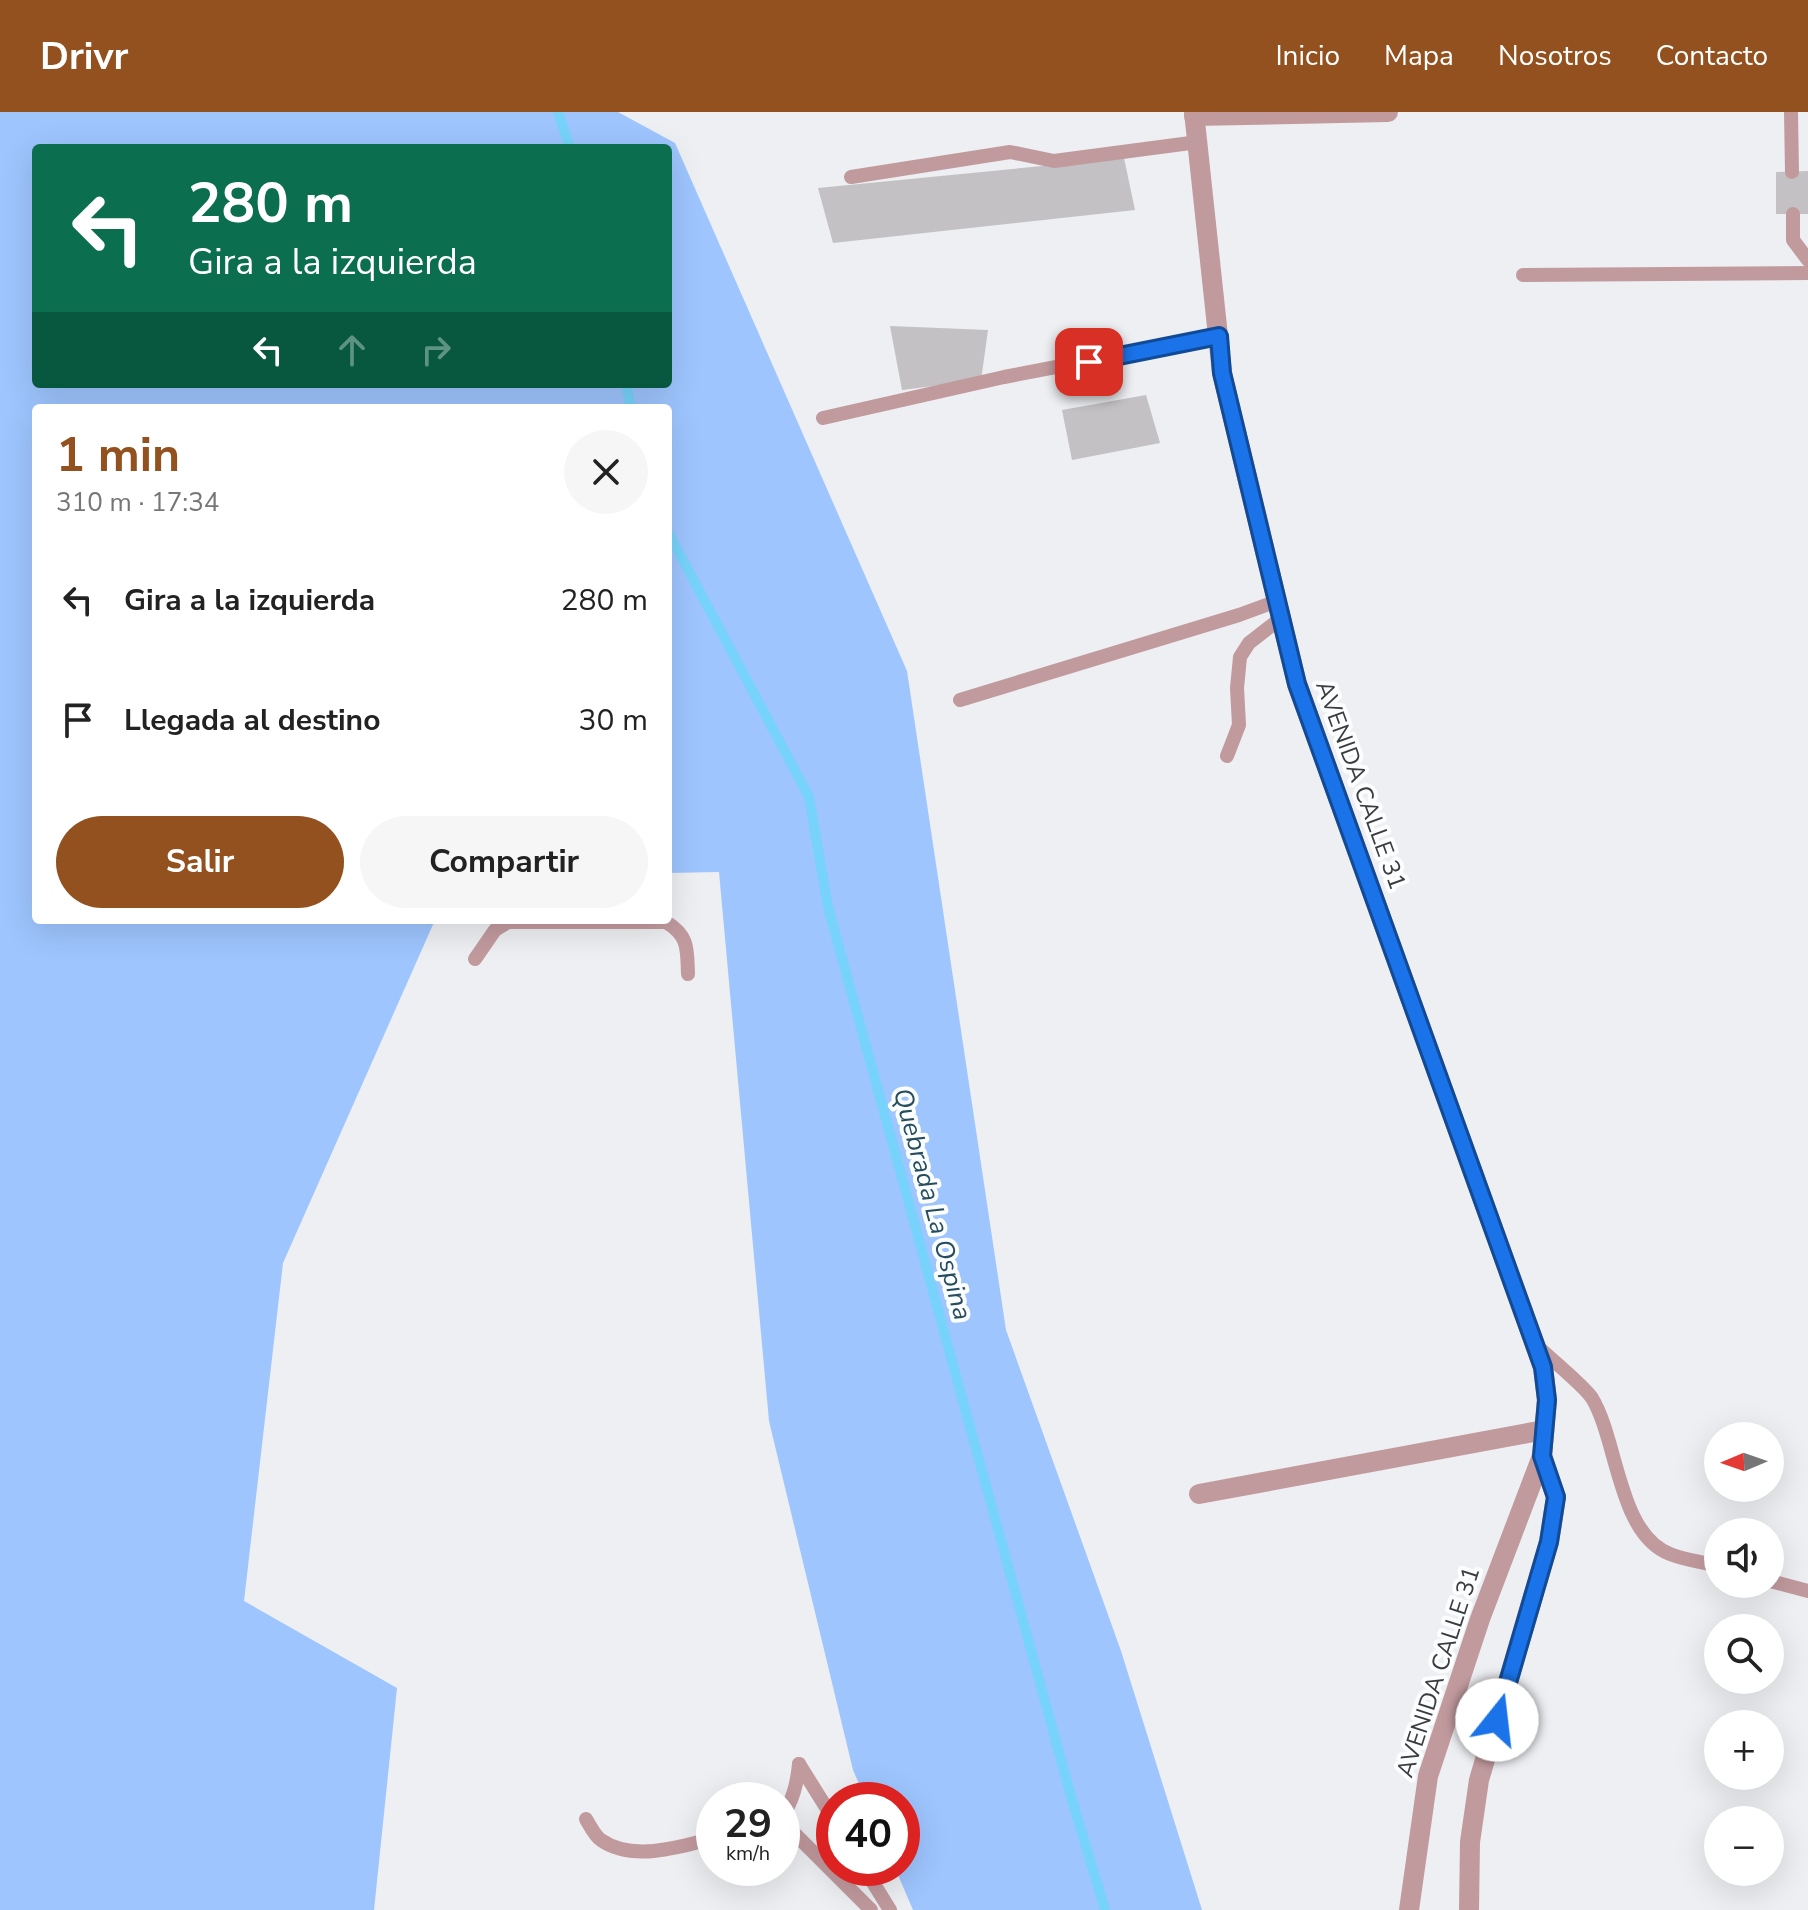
<!DOCTYPE html>
<html lang="es">
<head>
<meta charset="utf-8">
<style>
	:root { --surface:#fff; --page:#f6f6f6; --text:#222; --muted:#767676; --accent:#92511e }
	body { margin:0; font-family:"Nunito Sans",sans-serif; background:var(--page); color:var(--text); height:100vh; display:flex; flex-direction:column; font-size:30px; white-space:nowrap }
	* { box-sizing:border-box; margin:0 }
	p { font-size:26px; color:var(--muted) }
	.icon { flex:none; width:44px; height:44px; fill:none; stroke:currentColor; stroke-width:2; stroke-linecap:round; stroke-linejoin:round }
	.map { position:relative; flex:1; overflow:hidden }
	.sheet { position:absolute; left:32px; top:292px; width:640px; height:520px; display:flex; flex-direction:column; background:var(--surface); border-radius:8px; box-shadow:0 8px 32px #0002 }
	.sheet>* { flex:none }
	.guide { position:absolute; left:32px; top:32px; width:640px; height:244px; border-radius:8px; box-shadow:0 8px 32px #0002; background:#0b6e4f; color:#fff; overflow:hidden }
	.needle { width:52px; rotate:268deg }
	.tools { position:absolute; left:1704px; top:1310px; display:grid; gap:16px }
	.tools a { display:grid; place-items:center; width:80px; height:80px; border-radius:50%; background:var(--surface); box-shadow:0 8px 32px #0002; font-size:40px }
	.speed { position:absolute; left:696px; top:1670px; display:flex; gap:16px; font-size:40px; font-weight:700; text-align:center }
	.speed>* { display:grid; place-content:center; width:104px; height:104px; border-radius:50%; background:var(--surface); box-shadow:0 8px 32px #0002; line-height:1 }
	.speed small { font-size:20px; font-weight:400 }
	.speed .limit { border:12px solid #d22; background:#fff; color:#111 }
	.pin { position:absolute; display:grid; place-items:center; width:68px; height:68px; color:#fff; margin:-34px; border-radius:16px; box-shadow:0 4px 12px #0006 }
	.me { position:absolute; width:88px; margin:-44px; rotate:16deg; stroke-linejoin:round; filter:drop-shadow(0 0 6px #0008) }
	.turn { display:flex; align-items:center; gap:28px; height:168px; padding:0 24px; font-size:36px }
	.turn .icon { width:104px; height:104px; stroke-width:2.5 }
	.turn b { display:block; font-size:56px; line-height:68px }
	.lanes { display:flex; align-items:center; height:76px; padding:0 24px; background:#0003; justify-content:center; gap:40px; direction:ltr }
	.lanes .off { opacity:.35 }
	.round { display:grid; place-items:center; flex:none; width:84px; height:84px; border-radius:42px; background:var(--page) }
	.overview { display:flex; align-items:center; justify-content:space-between; height:136px; padding:0 24px }
	h1 { font-size:48px; font-weight:700; line-height:60px; color:var(--accent) }
	.cta { display:flex; gap:16px; margin-top:auto; padding:16px 24px }
	.cta a { flex:1; height:92px; border-radius:48px; background:var(--accent); color:#fff; font-size:32px; font-weight:700; line-height:92px; text-align:center }
	.cta a+a { background:var(--page); color:var(--text) }
	ul { padding:0; list-style:none }
	li { display:flex; align-items:center; gap:24px; height:120px; padding:0 24px }
	li div { flex:1 }
	li b { display:block; font-size:30px }
	li em { font-style:normal }
	header { display:flex; align-items:center; gap:48px; box-sizing:border-box; height:112px; padding:0 40px; background:var(--accent); color:#fff }
	header strong { font-size:38px }
	nav { display:flex; gap:44px; margin-inline-start:auto; font-size:28px }
	.map>svg:first-child { display:block }
	.green { fill:#9ec5fe; fill-rule:evenodd }
	.lines { fill:none; stroke-linecap:round; stroke-linejoin:round }
	.stream { stroke:#77d3fb; stroke-width:10 }
	.building { fill:#c3c1c3 }
	.service { stroke:#c19a9e; stroke-width:14 }
	.minor { stroke:#c19a9e; stroke-width:20 }
	.tertiary { stroke:#c19a9e; stroke-width:20 }
	.route-casing { stroke:#114b97; stroke-width:20 }
	.route { stroke:#1a73e8; stroke-width:14 }
	.labels { text-anchor:middle; stroke-width:8; stroke-linejoin:round; paint-order:stroke }
	.street-label { font-size:24px; fill:#3b3c3d; stroke:#fbfdfe }
	.water-label { font-size:26px; font-style:italic; fill:#254d5e; stroke:#fbfdfe }
</style>
</head>
<body>
<header>
<strong>Drivr</strong>
<nav><a>Inicio</a><a>Mapa</a><a>Nosotros</a><a>Contacto</a></nav>
</header>
<div class="map">
<svg width="1808" height="1798" viewBox="0 0 1808 1798">
	<rect width="100%" height="100%" fill="#edeff2"/>
	<!-- green -->
	<path class="green" d="M0 0H618L675 31 907 559 1006 1218 1121 1539 1202 1798H913L895 1756H902V1688H866L853 1658 769 1309 719 760 668 761V296H36V808H435L283 1151 244 1489 397 1576 374 1798H0ZM36 36H668V272H36Z"/>
	<g class="lines">
		<!-- stream -->
		<g class="stream">
			<polyline points="558,0 570,36"/>
			<polyline points="626,272 631,296"/>
			<polyline points="668,420 809,685 828,795 1070,1681 1105,1798"/>
		</g>
	</g>
	<!-- building -->
	<g class="building">
		<polygon points="1124,46 1135,98 833,131 818,76"/>
		<polygon points="1808,59 1808,102 1776,102 1776,60"/>
		<polygon points="890,214 988,218 981,268 902,278"/>
		<polygon points="1146,283 1160,331 1072,348 1062,298"/>
	</g>
	<g class="lines">
		<!-- service -->
		<g class="service">
			<polyline points="1791,0 1792,60"/>
			<polyline points="851,65 1010,40 1054,49 1198,30"/>
			<polyline points="1793,102 1793,128 1808,148"/>
			<polyline points="1523,163 1808,161"/>
			<polyline points="823,306 1004,265 1219,224"/>
			<polyline points="960,588 1239,503 1277,489"/>
			<polyline points="1227,644 1239,613 1237,576 1240,545 1249,531 1281,506"/>
			<path d="M475 847 495 818 508 810H666C689 824 687 837 688 862"/>
			<path d="M1538 1235C1550 1246 1584 1274 1592 1286 1618 1329 1618 1422 1670 1442 1685 1448 1702 1450 1718 1454"/>
			<polyline points="1770,1469 1808,1479"/>
			<polyline points="799,1652 834,1708"/>
			<path d="M782 1705C793 1688 797 1672 799 1652"/>
			<path d="M586 1707C590 1714 595 1724 601 1728 632 1750 681 1735 714 1726"/>
			<polyline points="782,1709 871,1798"/>
			<polyline points="864,1756 890,1798"/>
		</g>
		<!-- minor -->
		<polyline class="minor" points="1199,1382 1544,1318"/>
		<!-- tertiary -->
		<g class="tertiary">
			<polyline points="1194,0 1222,261 1297,572 1543,1255 1547,1288 1542,1344 1480,1507 1428,1664 1409,1798"/>
			<polyline points="1194,4 1388,0"/>
			<polyline points="1469,1798 1470,1730 1479,1668 1549,1430 1556,1385 1542,1344"/>
		</g>
	</g>
	<g class="lines">
		<defs>
			<polyline id="route" points="1089,250 1219,224 1222,261 1297,572 1543,1255 1547,1288 1542,1344 1556,1385 1549,1430 1497,1608"/>
		</defs>
		<!-- route casing -->
		<use href="#route" class="route-casing"/>
		<!-- route -->
		<use href="#route" class="route"/>
	</g>
	<g class="labels">
		<!-- street labels -->
		<g class="street-label">
			<text transform="translate(1361 673) rotate(70)" y="8">AVENIDA CALLE 31</text>
			<text transform="translate(1438 1560) rotate(-72)" y="8">AVENIDA CALLE 31</text>
		</g>
		<!-- water labels -->
		<g class="water-label">
			<text transform="translate(933 1092) rotate(75)" y="9">Quebrada La Ospina</text>
		</g>
	</g>
</svg>
<div class="tools">
<a><svg class="needle" viewBox="-14 -14 28 28"><path d="M0-13l5 13h-10z" fill="#e53935"/><path d="M0 13l5-13h-10z" fill="#767676"/></svg></a>
<a><svg class="icon" aria-label="sound" viewBox="0 0 24 24"><path d="M4 9h4l5-4v14l-5-4H4zM17 9q2 3 0 6"/></svg></a>
<a><svg class="icon" aria-label="search" viewBox="0 0 24 24"><circle cx="10" cy="10" r="6"/><path d="M15 15l6 6"/></svg></a>
<a>+</a>
<a>−</a>
</div>
<div class="speed"><div>29<small>km/h</small></div><div class="limit">40</div></div>
<div class="pin" style="left:1089px;top:250px;background:#d93025"><svg class="icon" aria-label="arrive" viewBox="0 0 24 24"><path d="M6 21V4h12l-3 4 3 4H6"/></svg></div>
<svg class="me" style="left:1497px;top:1608px" viewBox="-20 -20 40 40"><circle r="19" fill="#fff"/><path d="M0-13L10 11 0 6-10 11z" fill="#1a73e8"/></svg>
<div class="guide">
<div class="turn"><svg class="icon" aria-label="left" viewBox="0 0 24 24"><path d="M17 20v-9H6M10 6l-5 5 5 5"/></svg><div><b>280 m</b>Gira a la izquierda</div></div>
<div class="lanes"><svg class="icon" aria-label="left" viewBox="0 0 24 24"><path d="M17 20v-9H6M10 6l-5 5 5 5"/></svg><svg class="icon off" aria-label="ahead" viewBox="0 0 24 24"><path d="M12 20V5M6 11l6-6 6 6"/></svg><svg class="icon off" aria-label="right" viewBox="0 0 24 24"><path d="M7 20v-9h11M14 6l5 5-5 5"/></svg></div>
</div>
<section class="sheet">
<div class="overview"><div><h1>1 min</h1><p>310 m · 17:34</p></div><a class="round"><svg class="icon" aria-label="close" viewBox="0 0 24 24"><path d="M6 6l12 12M18 6L6 18"/></svg></a></div>
<ul>
<li><svg class="icon" aria-label="left" viewBox="0 0 24 24"><path d="M17 20v-9H6M10 6l-5 5 5 5"/></svg><div><b>Gira a la izquierda</b></div><em>280 m</em></li>
<li><svg class="icon" aria-label="arrive" viewBox="0 0 24 24"><path d="M6 21V4h12l-3 4 3 4H6"/></svg><div><b>Llegada al destino</b></div><em>30 m</em></li>
</ul>
<div class="cta"><a>Salir</a><a>Compartir</a></div>
</section>
</div>
</body>
</html>
